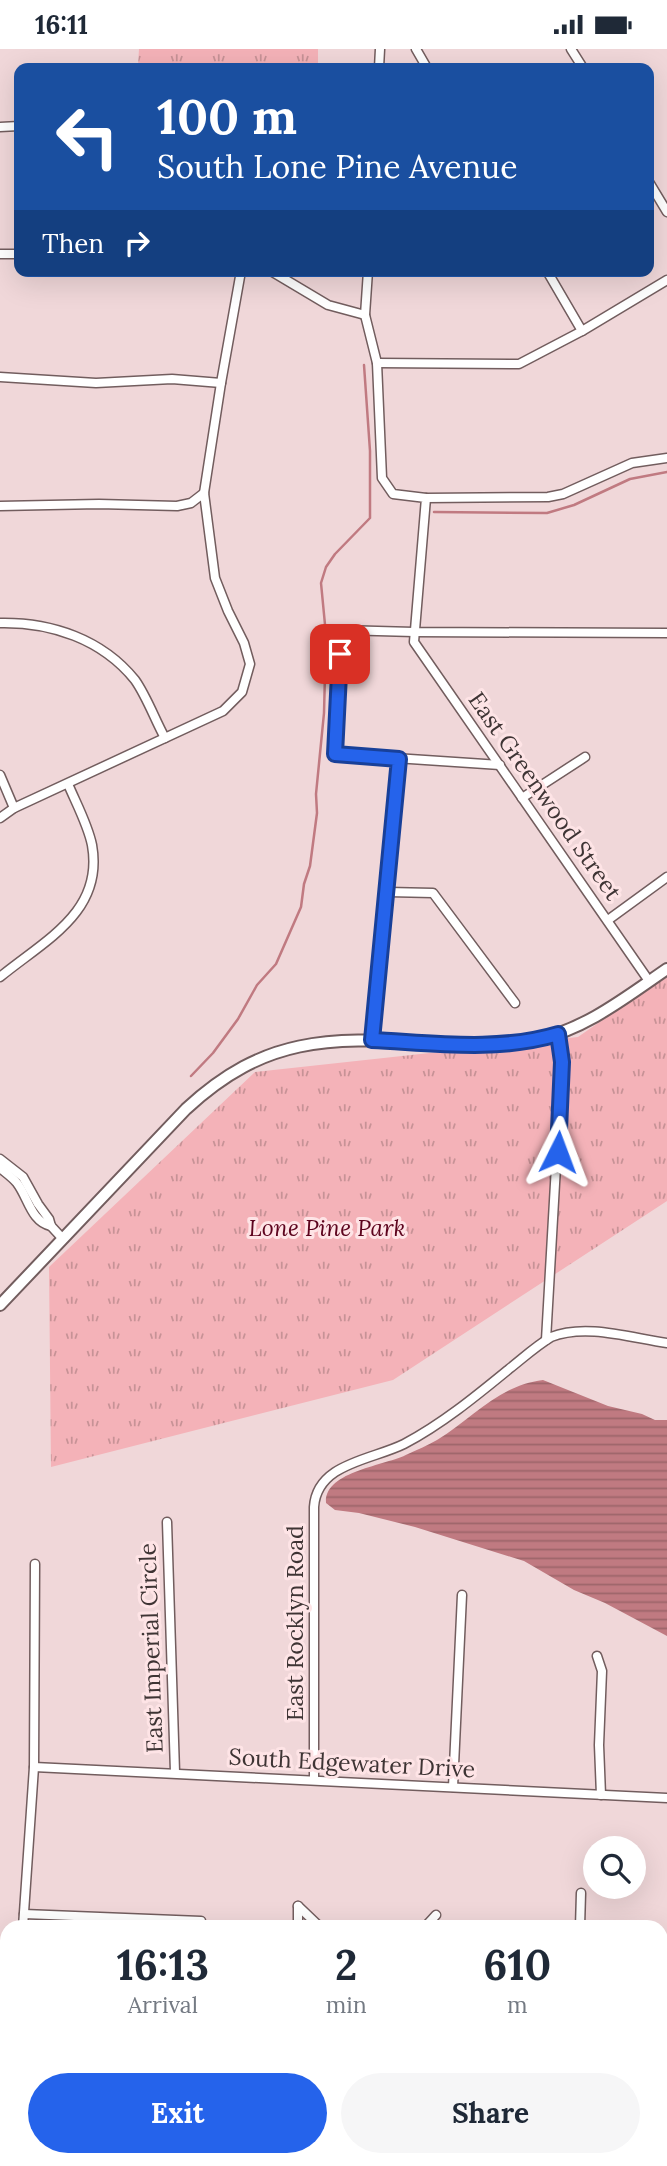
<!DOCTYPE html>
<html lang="en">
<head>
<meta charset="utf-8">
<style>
	:root { --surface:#fff; --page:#f6f6f7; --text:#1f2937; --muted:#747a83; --accent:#2563eb }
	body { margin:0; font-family:Lora,serif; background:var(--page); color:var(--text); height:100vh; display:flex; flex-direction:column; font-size:26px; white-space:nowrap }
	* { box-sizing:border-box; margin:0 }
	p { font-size:23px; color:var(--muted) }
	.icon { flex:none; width:38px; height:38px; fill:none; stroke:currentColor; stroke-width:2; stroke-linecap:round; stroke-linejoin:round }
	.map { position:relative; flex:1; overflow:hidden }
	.panel { position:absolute; left:0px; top:1871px; width:668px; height:247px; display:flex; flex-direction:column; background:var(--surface); border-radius:21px 21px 0 0; box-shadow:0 7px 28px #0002 }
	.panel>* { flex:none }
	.hud { position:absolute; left:14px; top:14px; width:640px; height:214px; border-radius:14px; box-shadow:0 7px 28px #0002; background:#1a4fa0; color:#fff; overflow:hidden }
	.buttons { position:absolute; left:583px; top:1787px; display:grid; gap:14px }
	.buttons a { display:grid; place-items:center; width:63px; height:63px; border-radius:50%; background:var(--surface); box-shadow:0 7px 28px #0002; font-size:35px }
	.pin { position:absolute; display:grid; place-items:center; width:60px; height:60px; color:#fff; margin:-30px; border-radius:14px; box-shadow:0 4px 10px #0006 }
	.me { position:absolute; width:77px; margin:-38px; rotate:3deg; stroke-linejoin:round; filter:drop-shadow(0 0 5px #0008) }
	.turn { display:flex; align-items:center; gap:24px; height:147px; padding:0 28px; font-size:32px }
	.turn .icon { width:91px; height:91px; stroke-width:2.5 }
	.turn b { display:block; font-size:49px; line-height:60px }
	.then { display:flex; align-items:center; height:66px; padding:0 28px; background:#0003; gap:14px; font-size:26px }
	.eta { display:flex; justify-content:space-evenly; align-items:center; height:119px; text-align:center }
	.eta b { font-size:42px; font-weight:800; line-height:49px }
	.button { display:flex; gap:14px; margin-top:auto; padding:14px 28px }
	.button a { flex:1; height:80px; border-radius:42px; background:var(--accent); color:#fff; font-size:28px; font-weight:800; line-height:80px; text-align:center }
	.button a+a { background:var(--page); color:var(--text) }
	.status { display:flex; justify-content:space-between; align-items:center; height:49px; padding:0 35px; background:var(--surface); direction:ltr }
	.status svg { height:19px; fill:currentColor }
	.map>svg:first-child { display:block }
	.park { fill:url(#park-tufts) }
	.water { fill:url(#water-rules) }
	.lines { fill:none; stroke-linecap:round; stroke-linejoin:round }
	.stream { stroke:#c07a81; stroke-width:2.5 }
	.street-casing { stroke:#725d5e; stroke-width:11 }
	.secondary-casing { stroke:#725d5e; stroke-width:14 }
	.street { stroke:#fff; stroke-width:8 }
	.secondary { stroke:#fff; stroke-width:10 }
	.route-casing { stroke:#184099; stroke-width:18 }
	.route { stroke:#2563eb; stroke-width:12 }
	.labels { text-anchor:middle; stroke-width:6; stroke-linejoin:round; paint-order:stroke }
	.street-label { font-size:23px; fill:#3e3434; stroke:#fee4e6 }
	.park-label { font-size:23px; font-style:italic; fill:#5d041e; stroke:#fee4e6 }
</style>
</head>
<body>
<div class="status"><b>16:11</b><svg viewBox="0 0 49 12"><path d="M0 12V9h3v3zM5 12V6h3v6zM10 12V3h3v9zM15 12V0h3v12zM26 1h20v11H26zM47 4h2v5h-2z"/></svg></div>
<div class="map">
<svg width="667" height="2117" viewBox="0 0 667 2117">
	<defs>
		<pattern id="park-tufts" width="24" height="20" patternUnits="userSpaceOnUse" patternTransform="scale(1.75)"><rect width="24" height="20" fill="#f4b2b8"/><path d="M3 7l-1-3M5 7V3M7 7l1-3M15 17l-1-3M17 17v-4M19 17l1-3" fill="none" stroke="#c79296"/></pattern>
		<pattern id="water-rules" width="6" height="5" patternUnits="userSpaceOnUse" patternTransform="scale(1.75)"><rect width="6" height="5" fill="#c07a81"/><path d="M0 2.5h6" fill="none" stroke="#9d656a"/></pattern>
	</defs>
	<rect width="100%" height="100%" fill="#f0d7d9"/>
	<!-- park -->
	<g class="park">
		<polygon points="139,0 318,0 318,14 138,17"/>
		<polygon points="667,926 667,1152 393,1331 51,1418 49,1218 255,1023 578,988"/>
	</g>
	<!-- water -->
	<path class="water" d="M543 1331 608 1357 642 1365 655 1371H667V1587L605 1554 574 1541 524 1512 415 1478 359 1464 335 1461 326 1454C324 1422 385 1417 408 1405 417 1401 428 1396 437 1391 474 1369 497 1337 543 1331Z"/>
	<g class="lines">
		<!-- stream -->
		<g class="stream">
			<polyline points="434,463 547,464 574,456 630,430 667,423"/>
			<polyline points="191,1027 213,1004 238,970 257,936 276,915 301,858 304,835 310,817 317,764 316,745 324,664 326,586 321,534 326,518 335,505 370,469 370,402 364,316"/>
		</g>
		<defs>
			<g id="street">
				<polyline points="416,0 427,19"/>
				<polyline points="571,0 583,19"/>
				<polyline points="379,19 380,0"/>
				<polyline points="0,78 19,77"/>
				<polyline points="649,133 667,163"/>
				<polyline points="0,205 19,205"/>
				<polyline points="271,222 328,256 365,266"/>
				<polyline points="368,222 365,266 377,314 382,429 393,445 426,449 414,593 649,932"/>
				<polyline points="547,222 582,282"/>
				<polyline points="377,314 519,315 582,282 667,231"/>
				<polyline points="0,328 96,334 172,330 221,334"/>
				<polyline points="426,449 548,448 563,445 632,414 667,409"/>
				<polyline points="0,457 99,455 177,457 191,454 204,444"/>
				<path d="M0 574C51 573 102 590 135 631 147 648 155 671 165 689"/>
				<polyline points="500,716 335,705 341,581 414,583 667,584"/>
				<polyline points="0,726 14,759"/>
				<polyline points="522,749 585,708"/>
				<polyline points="0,769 14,759 223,662 242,643 250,615 244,594 228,562 215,529 204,444 221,334 241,222"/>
				<polyline points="388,843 433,844 515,954"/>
				<polyline points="608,871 667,828"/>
				<path d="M0 928C45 891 104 863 92 796 88 776 76 754 68 735"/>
				<polyline points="372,991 399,710"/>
				<polyline points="0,1110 23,1128 38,1155 49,1170 51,1177 63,1190"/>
				<path d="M0 1119C6 1124 12 1128 17 1134 28 1148 31 1173 51 1177"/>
				<polyline points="546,1291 562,1013 558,985"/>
				<polyline points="167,1473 175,1723"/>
				<polyline points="597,1607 602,1622 599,1696 601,1746"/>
				<polyline points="34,1718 667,1749"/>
				<path d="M314 1731V1458C317 1414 372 1411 404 1395 442 1375 476 1347 509 1320 523 1309 536 1297 551 1288 586 1274 631 1289 667 1294"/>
				<polyline points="453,1738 462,1546"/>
				<polyline points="298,1857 320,1878"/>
				<polyline points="24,1865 201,1872"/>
				<polyline points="23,1878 34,1718 35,1515"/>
				<polyline points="298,1878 298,1857"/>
				<polyline points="425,1878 436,1866"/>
				<polyline points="580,1878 581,1844"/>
				<polyline points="662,1951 667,1952"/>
				<polyline points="0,2016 7,2016"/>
				<polyline points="22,2110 23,2117"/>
				<polyline points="378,2110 385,2117"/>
				<polyline points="640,2110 645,2117"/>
				<polyline points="290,2117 290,2110"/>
			</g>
			<path id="secondary" d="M0 1256 186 1060C271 981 339 990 446 994 476 995 506 998 536 991 586 980 626 948 667 920"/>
		</defs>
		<!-- street casing -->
		<use href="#street" class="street-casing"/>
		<!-- secondary casing -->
		<use href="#secondary" class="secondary-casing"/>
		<!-- street -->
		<use href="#street" class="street"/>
		<!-- secondary -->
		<use href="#secondary" class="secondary"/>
	</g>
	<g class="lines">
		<defs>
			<path id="route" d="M340 605 335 705 399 710 372 991C434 994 498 1003 558 985L562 1013 558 1103"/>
		</defs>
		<!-- route casing -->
		<use href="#route" class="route-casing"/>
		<!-- route -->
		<use href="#route" class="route"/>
	</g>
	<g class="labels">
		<!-- street labels -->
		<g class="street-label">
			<text transform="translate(545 747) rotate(55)" y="8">East Greenwood Street</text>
			<text transform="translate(295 1574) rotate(-90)" y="8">East Rocklyn Road</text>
			<text transform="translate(151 1599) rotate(-92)" y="8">East Imperial Circle</text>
			<text transform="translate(352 1714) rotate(3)" y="8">South Edgewater Drive</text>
		</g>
		<!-- park labels -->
		<g class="park-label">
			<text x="327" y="1187">Lone Pine Park</text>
		</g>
	</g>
</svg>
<div class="buttons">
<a><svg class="icon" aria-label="search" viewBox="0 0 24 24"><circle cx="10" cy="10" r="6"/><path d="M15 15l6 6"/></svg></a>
</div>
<div class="pin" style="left:340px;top:605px;background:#d93025"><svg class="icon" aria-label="arrive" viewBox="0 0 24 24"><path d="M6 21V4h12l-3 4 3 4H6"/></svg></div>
<svg class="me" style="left:558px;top:1103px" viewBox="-20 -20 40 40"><path d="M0-17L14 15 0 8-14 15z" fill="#2563eb" stroke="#fff" stroke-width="4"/></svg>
<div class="hud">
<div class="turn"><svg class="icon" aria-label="left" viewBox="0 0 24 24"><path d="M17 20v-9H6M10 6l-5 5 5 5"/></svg><div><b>100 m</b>South Lone Pine Avenue</div></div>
<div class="then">Then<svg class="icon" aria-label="right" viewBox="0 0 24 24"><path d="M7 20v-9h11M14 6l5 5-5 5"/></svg></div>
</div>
<section class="panel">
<div class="eta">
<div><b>16:13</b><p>Arrival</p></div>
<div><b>2</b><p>min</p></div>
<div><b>610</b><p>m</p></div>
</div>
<div class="button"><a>Exit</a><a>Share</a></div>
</section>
</div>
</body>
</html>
